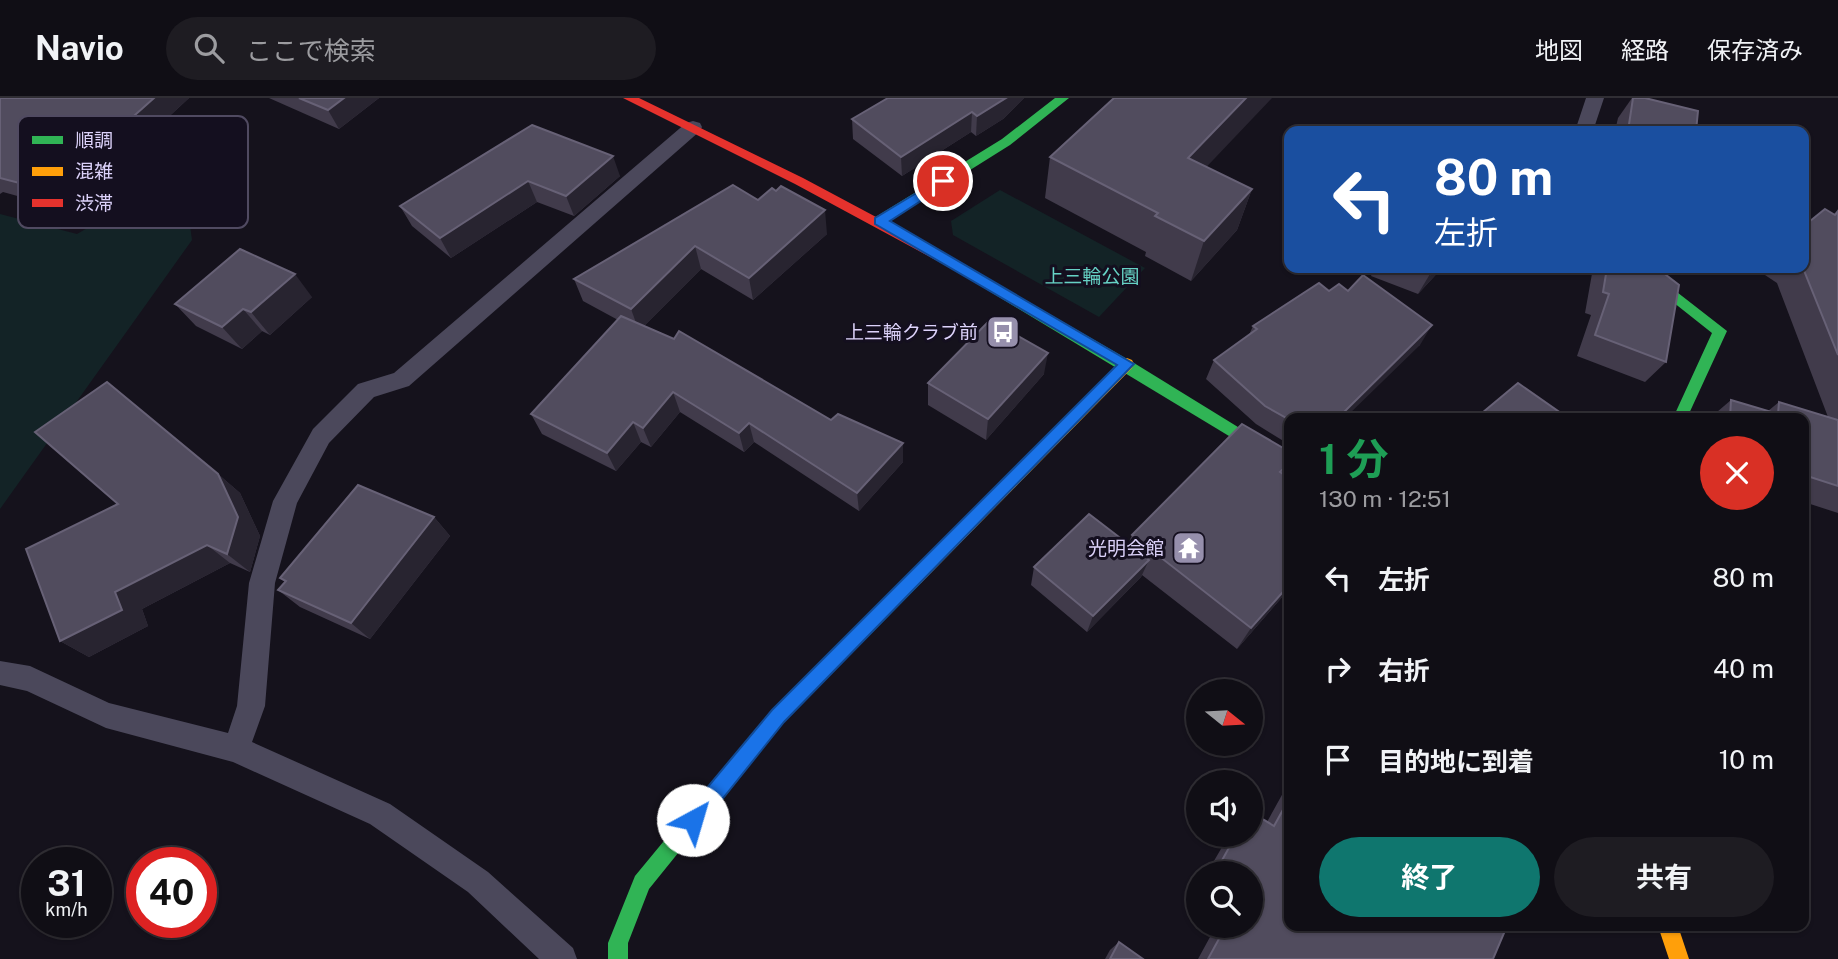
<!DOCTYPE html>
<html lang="ja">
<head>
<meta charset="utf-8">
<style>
	:root { --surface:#100e15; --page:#1e1c22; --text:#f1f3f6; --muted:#9c9ca0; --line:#302e34; --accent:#0f766e }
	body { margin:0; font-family:"Public Sans","Noto Sans JP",sans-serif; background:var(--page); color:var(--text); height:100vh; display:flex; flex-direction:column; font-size:26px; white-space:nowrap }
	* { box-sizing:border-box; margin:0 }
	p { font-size:23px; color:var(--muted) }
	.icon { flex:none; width:38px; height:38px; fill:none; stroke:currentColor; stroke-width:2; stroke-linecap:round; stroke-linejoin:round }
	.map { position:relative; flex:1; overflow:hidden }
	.drawer { position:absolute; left:1284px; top:315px; width:525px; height:518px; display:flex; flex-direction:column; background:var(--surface); border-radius:14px; box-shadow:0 2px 5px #0004,0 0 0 2px var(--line) }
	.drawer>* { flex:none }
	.banner { position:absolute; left:1284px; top:28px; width:525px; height:147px; border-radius:14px; box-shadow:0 2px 5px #0004,0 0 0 2px var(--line); background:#1a4fa0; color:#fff; overflow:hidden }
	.needle { width:46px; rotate:108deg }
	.buttons { position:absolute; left:1186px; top:581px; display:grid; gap:14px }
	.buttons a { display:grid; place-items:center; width:77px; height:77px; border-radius:50%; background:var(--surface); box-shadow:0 2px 5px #0004,0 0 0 2px var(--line); font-size:35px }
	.speed { position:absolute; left:21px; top:749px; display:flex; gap:14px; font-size:35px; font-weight:700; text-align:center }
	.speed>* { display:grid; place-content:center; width:91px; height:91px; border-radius:50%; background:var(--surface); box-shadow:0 2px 5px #0004,0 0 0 2px var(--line); line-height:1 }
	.speed small { font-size:18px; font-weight:400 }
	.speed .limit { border:10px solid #d22; background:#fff; color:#111 }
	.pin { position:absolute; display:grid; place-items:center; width:60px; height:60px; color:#fff; margin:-30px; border:4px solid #fff; border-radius:50%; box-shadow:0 2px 7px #0007 }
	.me { position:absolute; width:77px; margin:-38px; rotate:39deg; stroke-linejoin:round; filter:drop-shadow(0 0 5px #0008) }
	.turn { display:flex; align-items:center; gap:24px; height:147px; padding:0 35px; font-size:32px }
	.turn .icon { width:91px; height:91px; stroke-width:2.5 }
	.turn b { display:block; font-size:49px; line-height:60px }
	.round { display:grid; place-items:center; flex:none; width:74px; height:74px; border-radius:37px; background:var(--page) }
	.head { display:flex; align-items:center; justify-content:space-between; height:119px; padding:0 35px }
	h1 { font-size:42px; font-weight:700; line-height:52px; color:#1e9e55 }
	.action { display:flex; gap:14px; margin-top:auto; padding:14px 35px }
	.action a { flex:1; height:80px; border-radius:42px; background:var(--accent); color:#fff; font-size:28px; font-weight:700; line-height:80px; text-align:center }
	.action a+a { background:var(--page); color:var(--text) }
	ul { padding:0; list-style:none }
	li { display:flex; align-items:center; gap:21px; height:91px; padding:0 35px }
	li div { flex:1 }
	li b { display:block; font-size:26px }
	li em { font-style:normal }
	header { display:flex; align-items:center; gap:42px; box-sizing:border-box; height:98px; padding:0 35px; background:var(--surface); border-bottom:2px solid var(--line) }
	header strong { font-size:33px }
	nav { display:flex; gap:38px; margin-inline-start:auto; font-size:24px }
	.search { width:490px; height:63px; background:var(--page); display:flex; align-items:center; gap:18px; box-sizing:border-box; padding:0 24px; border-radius:38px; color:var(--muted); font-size:26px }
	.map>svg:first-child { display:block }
	.green { fill:#132326 }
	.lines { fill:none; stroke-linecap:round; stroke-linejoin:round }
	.lane { fill:#4b485b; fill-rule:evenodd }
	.fast { fill:#30b455; fill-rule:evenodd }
	.slow { fill:#ff9f0a; fill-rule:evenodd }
	.jam { fill:#e5322d; fill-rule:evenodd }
	.wall { fill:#413b4b }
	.shaded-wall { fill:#282430 }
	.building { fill:#514c5e; stroke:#676176; stroke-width:2 }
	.route { fill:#1a73e8; stroke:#114b97; stroke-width:2 }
	.labels { text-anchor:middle; stroke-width:6; stroke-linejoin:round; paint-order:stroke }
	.park-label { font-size:19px; fill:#66d2c5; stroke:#140f1f }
	.poi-label { font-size:19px; fill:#dcd2fa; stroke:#140f1f; text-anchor:end }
	.key { fill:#140f1f; stroke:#504a61; stroke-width:2 }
	.key-label { font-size:19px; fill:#dcd2fa }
</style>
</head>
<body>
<header>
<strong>Navio</strong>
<div class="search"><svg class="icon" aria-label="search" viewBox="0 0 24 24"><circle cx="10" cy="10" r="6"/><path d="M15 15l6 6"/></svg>ここで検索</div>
<nav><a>地図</a><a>経路</a><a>保存済み</a></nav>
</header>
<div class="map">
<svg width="1838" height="861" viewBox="0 0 1838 861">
	<rect width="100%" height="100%" fill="#15121c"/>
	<!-- green -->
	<g class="green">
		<polygon points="183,75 192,142 0,411 0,116 77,136"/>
		<polygon points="1000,92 1145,170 1099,219 953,137 951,123"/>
	</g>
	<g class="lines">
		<!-- lane -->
		<g class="lane">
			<polygon points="1586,0 1604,0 1593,33 1575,33"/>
			<polygon points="693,23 700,25 702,29 700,33 409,288 374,299 329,345 297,405 275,485 265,608 252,644 390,706 488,774 573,850 577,861 539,861 468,794 370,726 233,664 106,630 27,593 0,587 0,563 30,568 109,605 228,635 237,608 249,485 273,403 313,331 358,286 394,275 686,25"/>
		</g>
		<!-- fast -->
		<g class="fast">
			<polygon points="1055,0 1069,0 1010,47 884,126 874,126 874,120 1002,41"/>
			<polygon points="961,165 1134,265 1290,361 1290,375 956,173 954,170"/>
			<polygon points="1630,170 1646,170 1727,233 1687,320 1673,320 1712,235"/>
			<polygon points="915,473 921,475 923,480 921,485 784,624 649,791 628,845 628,861 608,861 608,845 635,778 772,612 909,475"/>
		</g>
		<!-- slow -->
		<g class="slow">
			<polygon points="1127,260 1132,262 1134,266 1132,270 921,485 915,487 909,485 907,480 909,475 1122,262"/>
			<polygon points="1658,828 1678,828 1689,861 1669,861"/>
		</g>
		<!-- jam -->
		<polygon class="jam" points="623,0 639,0 803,80 966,167 968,170 966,173 956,173 795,86"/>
	</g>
	<!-- wall -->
	<g class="wall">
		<polygon points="0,0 189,0 68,112 3,94 0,96"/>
		<polygon points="269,0 379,0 339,31"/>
		<polygon points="888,0 1024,0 1003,21 976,38 971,34 902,78 853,41 852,21"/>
		<polygon points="1632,0 1645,0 1696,33 1615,33 1618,20"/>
		<polygon points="532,27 620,78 574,118 537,104 451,160 412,128 400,108"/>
		<polygon points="1050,59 1206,69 1252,91 1237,132 1191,183 1145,158 1146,154 1045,100"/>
		<polygon points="758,102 827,136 753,202 701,171 644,228 903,364 859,413 754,344 744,354 680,314 651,349 641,344 616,373 542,336 531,316 618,222 583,203 574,181"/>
		<polygon points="1838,112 1838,415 1804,404 1804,320 1710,320 1731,302 1768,313 1779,304 1828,319 1777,185 1756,171 1757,170 1804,170 1834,116"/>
		<polygon points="1375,170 1442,170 1418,196 1371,178"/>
		<polygon points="1593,170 1657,170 1666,264 1645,284 1577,258 1591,217 1585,215"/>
		<polygon points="1329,193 1420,247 1290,320 1290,347 1256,326 1206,281 1214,262 1249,237 1253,228"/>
		<polygon points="312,199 270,237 262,233 242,251 196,228 175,206"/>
		<polygon points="1044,276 986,342 928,307 928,285"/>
		<polygon points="218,376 240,395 260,438 250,474 230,465 142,511 148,528 89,559 60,543"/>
		<polygon points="1285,378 1290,490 1237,551 1142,477 1141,479 1087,534 1031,487 1034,469 1128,446 1132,437"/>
		<polygon points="434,419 450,438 370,541 300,509 278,492 285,484 280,480"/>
		<polygon points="1290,690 1290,828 1493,861 1198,861 1216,828 1251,828 1251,775 1207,775 1229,737 1251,737 1267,724 1283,695"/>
		<polygon points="1119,844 1143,861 1105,861 1110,852"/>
	</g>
	<!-- shaded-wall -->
	<g class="shaded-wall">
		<polygon points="154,0 189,0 68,112 50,93"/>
		<polygon points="344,0 379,0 339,31 328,12"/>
		<polygon points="1006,0 1024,0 1003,21 976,38 977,18"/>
		<polygon points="1246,0 1272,0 1176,101 1188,60"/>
		<polygon points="972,14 971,34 902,78 901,59"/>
		<polygon points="613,58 620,78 574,118 566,98"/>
		<polygon points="528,83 537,104 451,160 440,140"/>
		<polygon points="1252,91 1237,132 1191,183 1204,143"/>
		<polygon points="825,112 827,136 753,202 749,180"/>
		<polygon points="695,148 701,171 639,233 631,211"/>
		<polygon points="1436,170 1442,170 1418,196 1430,176"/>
		<polygon points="295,176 312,199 270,237 251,214"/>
		<polygon points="243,211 262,233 242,251 222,229"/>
		<polygon points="1432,227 1420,247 1345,320 1338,320"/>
		<polygon points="1048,255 1044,276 986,342 988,321"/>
		<polygon points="673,294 680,314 651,349 643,330"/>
		<polygon points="633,324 641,344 616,373 607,355"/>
		<polygon points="749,325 754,344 744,354 739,335"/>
		<polygon points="903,345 903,364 859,413 857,395"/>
		<polygon points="1290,365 1290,369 1281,384 1280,374"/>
		<polygon points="218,376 240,395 260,438 250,474 227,456"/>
		<polygon points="434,419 450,438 370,541 351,525"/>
		<polygon points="207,447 230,465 142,511 148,528 89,559 60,543 115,494"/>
		<polygon points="1149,462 1141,479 1087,534 1093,518"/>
		<polygon points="1290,486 1290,490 1237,551 1251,530"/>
	</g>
	<!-- building -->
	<g class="building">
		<polygon points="0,0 154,0 50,93 0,80"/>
		<polygon points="299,0 344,0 328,12"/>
		<polygon points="888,0 1006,0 977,18 972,14 901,59 852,21"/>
		<polygon points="1114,0 1246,0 1188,60 1252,91 1204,143 1155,118 1158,115 1050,59"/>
		<polygon points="1633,0 1645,0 1698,13 1696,33 1628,33"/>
		<polygon points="532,27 613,58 566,98 528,83 440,140 400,108"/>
		<polygon points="733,87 758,102 772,90 776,93 781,88 825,112 749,180 695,148 631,211 574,181"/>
		<polygon points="1825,111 1835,117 1838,113 1838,257 1803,170 1804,170 1804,128"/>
		<polygon points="240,151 295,176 251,214 243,211 222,229 175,206"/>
		<polygon points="1414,170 1436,170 1430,176"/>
		<polygon points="1607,170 1657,170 1679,187 1666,264 1595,237 1609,196 1603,194"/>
		<polygon points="1363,177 1432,227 1338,320 1290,320 1290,322 1265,308 1214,262 1257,231 1253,228 1319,185 1329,193 1339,186 1348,193"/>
		<polygon points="621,218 674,241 679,233 831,322 838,316 903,345 857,395 749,325 739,335 673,294 643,330 633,324 607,355 531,316"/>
		<polygon points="990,222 1048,255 988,321 928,285"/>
		<polygon points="107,284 218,376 238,419 227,456 207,447 115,494 122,512 60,543 26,451 118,406 35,334"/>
		<polygon points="1518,285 1568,320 1476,320"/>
		<polygon points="1731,302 1778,316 1779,304 1838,322 1838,388 1804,377 1804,320 1730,320"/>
		<polygon points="1242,326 1290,354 1290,365 1280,374 1290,381 1290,486 1251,530 1132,437"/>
		<polygon points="358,387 434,419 351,525 278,492 286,483 280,480"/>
		<polygon points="1089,416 1149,462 1093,518 1034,469"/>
		<polygon points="1290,699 1290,828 1507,828 1493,861 1208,861 1226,828 1251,828 1251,775 1215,775 1236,737 1251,737 1251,714 1274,728"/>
		<polygon points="1119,844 1143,861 1110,861"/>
	</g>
	<!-- route -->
	<polygon class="route" points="943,79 949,83 947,86 890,123 1134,266 784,624 700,729 693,731 686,729 684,722 686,715 772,612 1117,267 875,126 875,120"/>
	<!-- icons -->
	<defs>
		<symbol id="bus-square" viewBox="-11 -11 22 22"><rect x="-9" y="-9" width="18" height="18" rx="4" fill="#968fac" stroke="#140f1f"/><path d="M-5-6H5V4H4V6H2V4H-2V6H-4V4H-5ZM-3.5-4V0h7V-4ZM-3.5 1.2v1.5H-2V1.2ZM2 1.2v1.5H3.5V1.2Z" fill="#fff"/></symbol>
		<symbol id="temple-square" viewBox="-11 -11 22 22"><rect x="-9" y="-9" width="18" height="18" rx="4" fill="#968fac" stroke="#140f1f"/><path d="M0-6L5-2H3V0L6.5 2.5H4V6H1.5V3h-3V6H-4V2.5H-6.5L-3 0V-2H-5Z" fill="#fff"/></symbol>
	</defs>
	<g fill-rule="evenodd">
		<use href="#bus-square" x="984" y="215" width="38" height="38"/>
		<use href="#temple-square" x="1170" y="431" width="38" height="38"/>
	</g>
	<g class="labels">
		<!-- park labels -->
		<g class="park-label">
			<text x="1092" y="185">上三輪公園</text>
		</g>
		<!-- poi labels -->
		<g class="poi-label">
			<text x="978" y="241">上三輪クラブ前</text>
			<text x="1164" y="457">光明会館</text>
		</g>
	</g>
	<!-- legend -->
	<rect x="18" y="18" width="230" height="112" rx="10" class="key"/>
	<rect x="32" y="38" width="31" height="8" fill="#30b455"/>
	<rect x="32" y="69" width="31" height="9" fill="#ff9f0a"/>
	<rect x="32" y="101" width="31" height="8" fill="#e5322d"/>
	<g class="key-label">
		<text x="75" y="49">順調</text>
		<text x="75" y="80">混雑</text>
		<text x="75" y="112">渋滞</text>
	</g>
</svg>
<div class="buttons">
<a><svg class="needle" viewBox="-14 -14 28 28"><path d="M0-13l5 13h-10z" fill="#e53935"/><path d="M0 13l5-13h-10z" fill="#9c9ca0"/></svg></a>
<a><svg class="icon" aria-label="sound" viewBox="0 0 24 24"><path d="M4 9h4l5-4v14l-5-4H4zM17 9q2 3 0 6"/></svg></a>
<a><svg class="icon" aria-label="search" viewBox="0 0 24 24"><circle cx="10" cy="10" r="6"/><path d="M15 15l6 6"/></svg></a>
</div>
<div class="speed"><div>31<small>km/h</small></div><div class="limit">40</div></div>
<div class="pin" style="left:943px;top:83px;background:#d93025"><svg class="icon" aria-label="arrive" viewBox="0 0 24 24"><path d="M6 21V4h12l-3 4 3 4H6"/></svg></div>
<svg class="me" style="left:693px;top:722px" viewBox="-20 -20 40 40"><circle r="19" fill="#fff"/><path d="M0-13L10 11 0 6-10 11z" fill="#1a73e8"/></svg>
<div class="banner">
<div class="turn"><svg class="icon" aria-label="left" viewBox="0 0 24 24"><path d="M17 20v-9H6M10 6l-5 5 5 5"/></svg><div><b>80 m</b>左折</div></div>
</div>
<section class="drawer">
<div class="head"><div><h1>1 分</h1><p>130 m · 12:51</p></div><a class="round" style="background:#d93025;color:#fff"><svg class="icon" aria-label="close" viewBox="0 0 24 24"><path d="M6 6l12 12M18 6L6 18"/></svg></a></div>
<ul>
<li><svg class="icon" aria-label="left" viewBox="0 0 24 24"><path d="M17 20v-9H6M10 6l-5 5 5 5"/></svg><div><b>左折</b></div><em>80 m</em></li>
<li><svg class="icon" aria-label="right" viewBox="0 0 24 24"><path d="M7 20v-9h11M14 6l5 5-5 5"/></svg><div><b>右折</b></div><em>40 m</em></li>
<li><svg class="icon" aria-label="arrive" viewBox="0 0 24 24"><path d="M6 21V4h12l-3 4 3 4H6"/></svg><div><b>目的地に到着</b></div><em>10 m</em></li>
</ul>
<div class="action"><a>終了</a><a>共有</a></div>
</section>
</div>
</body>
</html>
